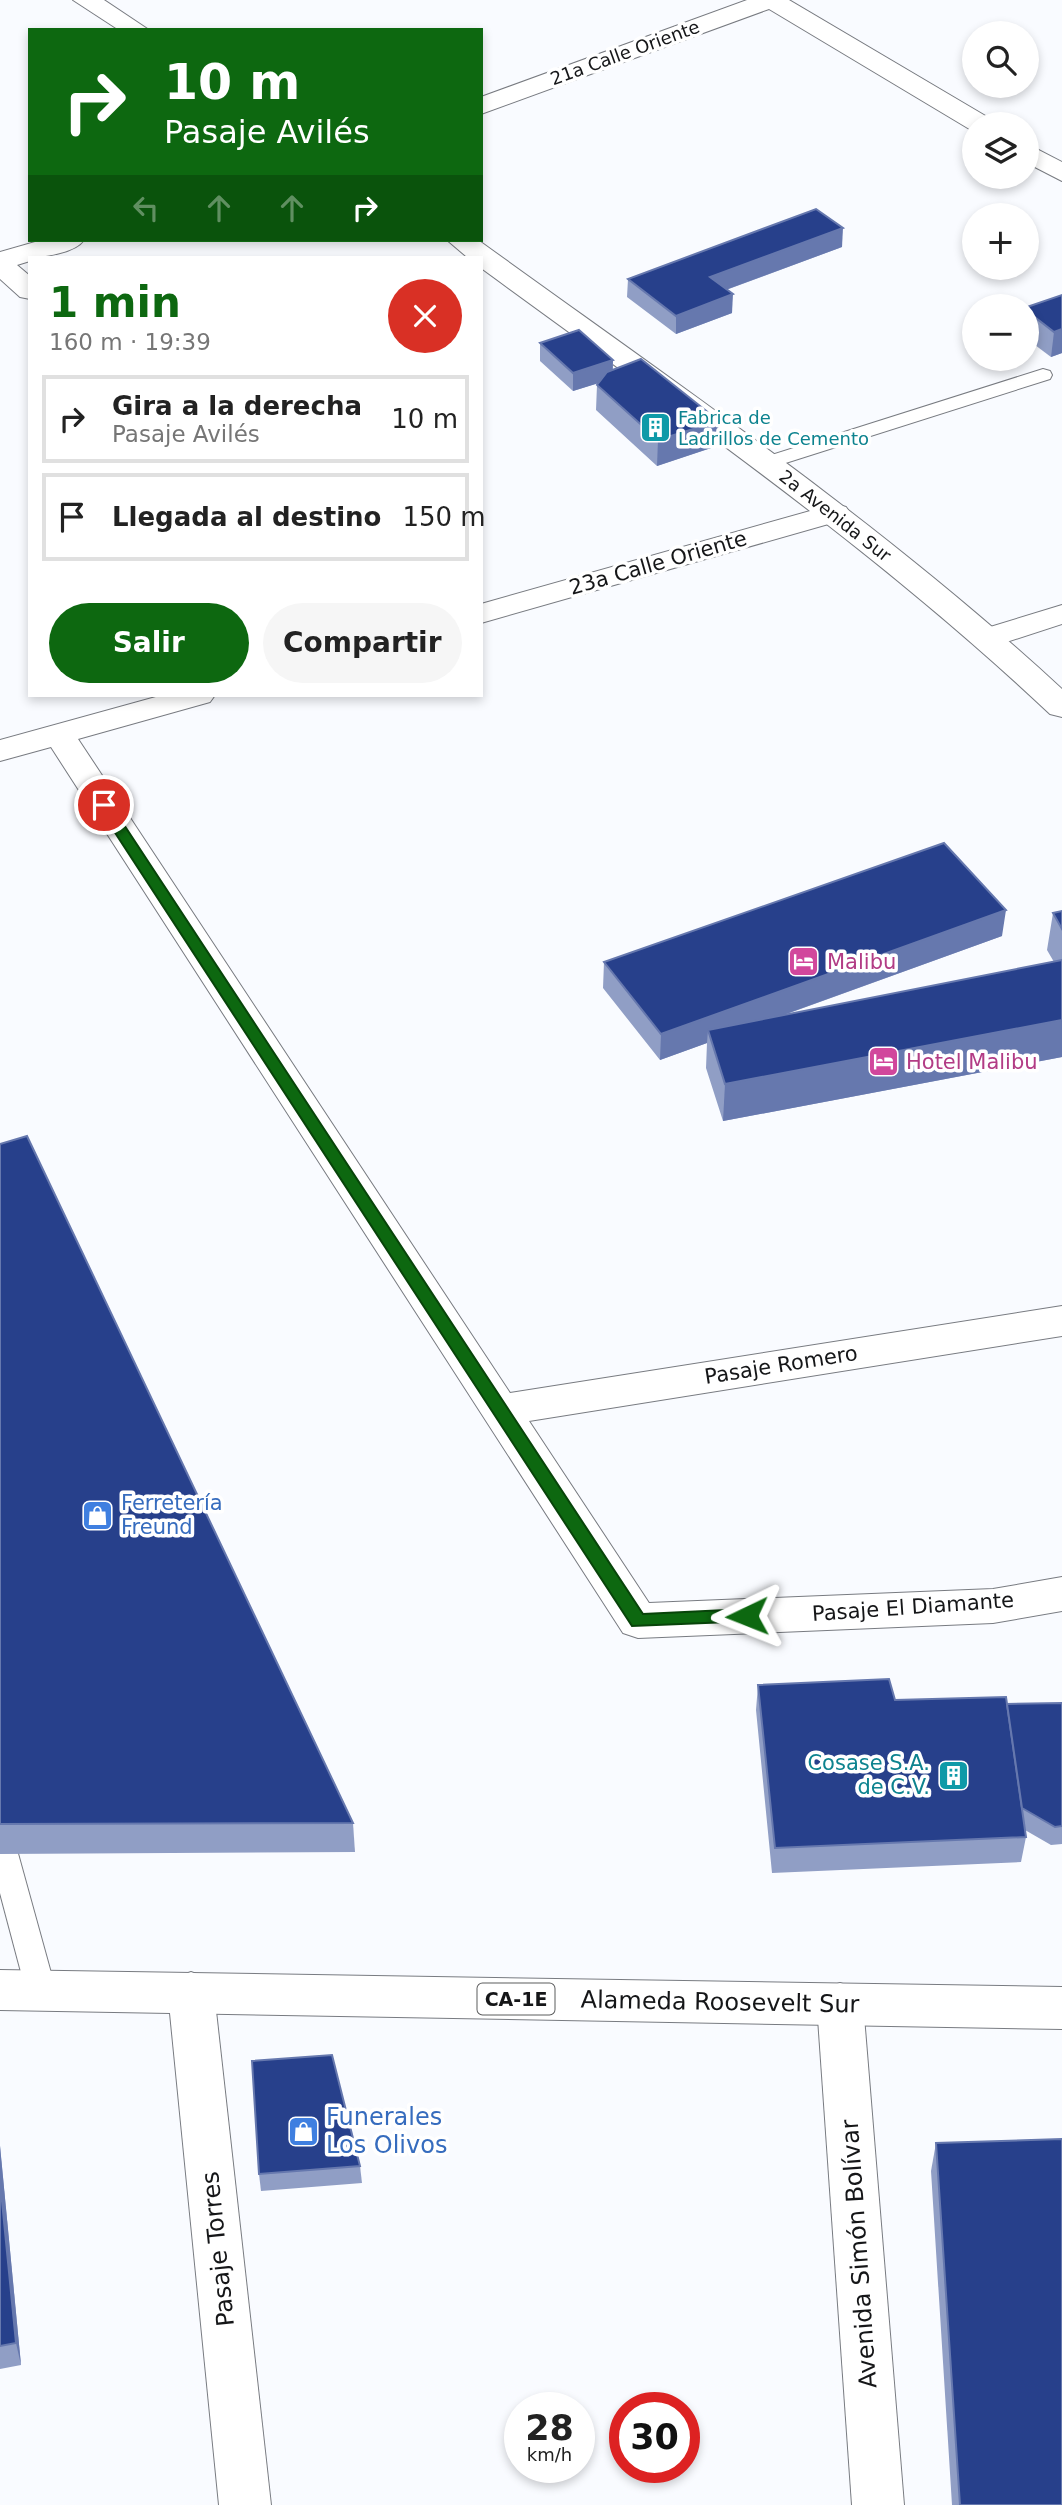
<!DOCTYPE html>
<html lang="es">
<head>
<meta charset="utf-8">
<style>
	:root { --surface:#fff; --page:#f6f6f6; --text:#222; --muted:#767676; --line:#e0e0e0; --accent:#0d6810 }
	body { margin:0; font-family:"DejaVu Sans",sans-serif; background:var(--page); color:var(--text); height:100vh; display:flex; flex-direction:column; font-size:26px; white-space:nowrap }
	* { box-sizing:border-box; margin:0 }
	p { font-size:23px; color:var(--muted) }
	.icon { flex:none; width:38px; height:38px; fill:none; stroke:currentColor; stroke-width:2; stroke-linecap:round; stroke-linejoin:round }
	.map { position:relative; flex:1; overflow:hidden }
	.panel { position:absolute; left:28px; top:256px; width:455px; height:441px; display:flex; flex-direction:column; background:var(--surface); border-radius:0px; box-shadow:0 4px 10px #0003 }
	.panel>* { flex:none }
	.top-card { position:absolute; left:28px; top:28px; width:455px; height:214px; border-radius:0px; box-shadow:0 4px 10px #0003; background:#0d6810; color:#fff; overflow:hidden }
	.buttons { position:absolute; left:962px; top:21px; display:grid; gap:14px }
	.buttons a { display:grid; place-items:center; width:77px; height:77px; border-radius:50%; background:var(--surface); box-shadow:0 4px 10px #0003; font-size:35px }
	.speed { position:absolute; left:504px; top:2392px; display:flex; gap:14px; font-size:35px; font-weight:700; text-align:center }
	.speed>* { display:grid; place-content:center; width:91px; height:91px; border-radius:50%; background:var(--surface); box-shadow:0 4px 10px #0003; line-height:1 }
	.speed small { font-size:18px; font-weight:400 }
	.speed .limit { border:10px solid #d22; background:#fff; color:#111 }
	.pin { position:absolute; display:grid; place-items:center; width:60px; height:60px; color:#fff; margin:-30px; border:4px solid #fff; border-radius:50%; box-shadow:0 2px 7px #0007 }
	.me { position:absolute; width:77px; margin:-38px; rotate:268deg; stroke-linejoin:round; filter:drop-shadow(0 0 5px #0008) }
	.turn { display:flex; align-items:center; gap:24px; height:147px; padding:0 21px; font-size:32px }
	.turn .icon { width:91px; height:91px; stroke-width:2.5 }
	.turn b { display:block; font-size:49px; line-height:60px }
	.lanes { display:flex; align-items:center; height:66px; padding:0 21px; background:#0003; justify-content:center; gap:35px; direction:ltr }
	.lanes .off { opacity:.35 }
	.round { display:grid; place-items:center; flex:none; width:74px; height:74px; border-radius:37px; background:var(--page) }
	.head { display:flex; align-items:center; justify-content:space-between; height:119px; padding:0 21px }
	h1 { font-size:42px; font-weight:700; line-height:52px; color:var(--accent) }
	.cta { display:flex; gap:14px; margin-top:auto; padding:14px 21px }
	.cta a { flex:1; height:80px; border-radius:42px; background:var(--accent); color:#fff; font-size:28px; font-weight:700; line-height:80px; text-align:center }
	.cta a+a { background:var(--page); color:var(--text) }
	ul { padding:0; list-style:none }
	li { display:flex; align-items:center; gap:21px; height:88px; margin:0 14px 10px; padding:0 7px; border:4px solid var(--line); border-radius:0px }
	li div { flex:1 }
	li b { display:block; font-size:26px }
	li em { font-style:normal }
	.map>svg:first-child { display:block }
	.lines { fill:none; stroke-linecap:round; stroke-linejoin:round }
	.service-casing { stroke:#787b81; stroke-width:2 }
	.minor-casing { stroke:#787b81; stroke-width:2 }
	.tertiary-casing { stroke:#787b81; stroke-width:2 }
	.trunk-casing { stroke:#787b81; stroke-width:2 }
	.service { fill:#fff; fill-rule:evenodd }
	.minor { fill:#fff; fill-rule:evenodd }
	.tertiary { fill:#fff; fill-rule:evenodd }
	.trunk { fill:#fff; fill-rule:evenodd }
	.wall { fill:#909ec5 }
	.shaded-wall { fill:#6678ae }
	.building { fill:#27408b; stroke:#6678ae; stroke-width:2 }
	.route { fill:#0d6810; stroke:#08440a; stroke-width:2 }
	.labels { text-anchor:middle; stroke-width:7; stroke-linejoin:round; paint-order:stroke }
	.far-street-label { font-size:18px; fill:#151618; stroke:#fff }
	.far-culture-label { font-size:18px; fill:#0d838f; stroke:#fff; text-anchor:start }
	.shield { fill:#fff; stroke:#5b5c5d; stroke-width:2 }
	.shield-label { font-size:19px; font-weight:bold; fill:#151618 }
	.street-label { font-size:21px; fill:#151618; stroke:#fff }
	.hotel-label { font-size:21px; fill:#b23c85; stroke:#fff; text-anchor:start }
	.shop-label { font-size:21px; fill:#366cbe; stroke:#fff; text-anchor:start }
	.culture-label { font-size:21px; fill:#0d838f; stroke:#fff; text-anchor:end }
	.near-street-label { font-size:24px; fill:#151618; stroke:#fff }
	.near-shop-label { font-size:24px; fill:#366cbe; stroke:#fff; text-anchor:start }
</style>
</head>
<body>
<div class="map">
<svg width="1062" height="2505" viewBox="0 0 1062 2505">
	<rect width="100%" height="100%" fill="#f9fbff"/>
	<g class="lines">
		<defs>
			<g id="service">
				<polygon points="1043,369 1050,371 1052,375 1050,379 773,467 766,469 756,463 759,459"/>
				<polygon points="0,1827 10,1830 14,1839 56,1991 51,2000 41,2004 31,2000 26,1991 0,1893"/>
			</g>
			<g id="minor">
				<polygon points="747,0 789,0 989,118 993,124 975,124 975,131 971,130 769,9 481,114 481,97"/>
				<polygon points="1027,144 1062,162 1062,181 1027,163"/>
				<path d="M42 240H84C75 253 45 257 30 257V261L17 265 30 276V299L20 297 0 279V252Z"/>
				<polygon points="835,504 846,507 850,513 846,519 481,623 481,604"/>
				<polygon points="1062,605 1062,624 988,648 977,645 972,638 977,631"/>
				<polygon points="163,695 215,695 210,702 78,739 510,1393 1062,1306 1062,1336 529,1421 649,1603 993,1589 1062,1577 1062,1611 993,1623 638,1638 623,1633 51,747 0,761 0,740"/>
				<polygon points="191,1972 207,1978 214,1993 271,2505 219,2505 168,1993 175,1978"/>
				<polygon points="840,1983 856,1989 863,2004 904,2505 852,2505 817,2004 824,1989"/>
			</g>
			<g id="tertiary">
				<polygon points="73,0 104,0 149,30 119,30"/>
				<path d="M447 240H478C677 384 881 522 1062 689V717L1050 714C874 548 676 411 481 268V257H467Z"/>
			</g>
			<polygon id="trunk" points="0,1970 1062,1987 1062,2029 0,2010"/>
		</defs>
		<!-- service casing -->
		<use href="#service" class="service-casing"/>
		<!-- minor casing -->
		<use href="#minor" class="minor-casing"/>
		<!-- tertiary casing -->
		<use href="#tertiary" class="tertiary-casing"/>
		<!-- trunk casing -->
		<use href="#trunk" class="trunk-casing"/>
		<!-- service -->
		<use href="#service" class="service"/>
		<!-- minor -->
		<use href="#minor" class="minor"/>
		<!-- tertiary -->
		<use href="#tertiary" class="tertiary"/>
		<!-- trunk -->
		<use href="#trunk" class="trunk"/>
	</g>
	<!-- wall -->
	<g class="wall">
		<polygon points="842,247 726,290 732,313 676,334 627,297 628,279"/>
		<polygon points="1062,295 1062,353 1051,357 1027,339 1027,307"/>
		<polygon points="540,343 613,360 613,370 717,446 657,466 596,410 597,385 598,383 573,391 540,361"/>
		<polygon points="1062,911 1062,1057 723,1121 706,1068 707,1043 660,1060 603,988 604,962 1002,936 784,1015 1054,962 1047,950 1053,913"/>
		<polygon points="0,1144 353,1823 355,1852 0,1854"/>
		<polygon points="758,1685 895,1700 1007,1704 1062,1703 1062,1844 1051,1845 1025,1830 1026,1837 1021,1862 772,1873 756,1710"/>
		<polygon points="936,2143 1062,2505 952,2505 931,2171"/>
		<polygon points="0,2146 21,2365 0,2369"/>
		<polygon points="360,2166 362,2183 261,2191 259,2174"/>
	</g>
	<!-- shaded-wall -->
	<g class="shaded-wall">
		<polygon points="843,228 842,247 709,296 710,277"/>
		<polygon points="733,294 732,313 676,334 676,316"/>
		<polygon points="1062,329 1062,353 1051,357 1054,332"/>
		<polygon points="613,360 612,379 573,391 573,373"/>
		<polygon points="719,421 717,446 657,466 658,440"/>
		<polygon points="1006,910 1002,936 711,1041 708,1030 707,1043 660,1060 661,1034"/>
		<polygon points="1062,1020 1062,1057 723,1121 725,1084"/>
		<polygon points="0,2146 21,2365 16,2343 0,2181"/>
	</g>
	<!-- building -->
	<g class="building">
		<polygon points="816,209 843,228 710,277 733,294 676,316 628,279"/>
		<polygon points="1062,295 1062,329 1054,332 1027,311 1027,307"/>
		<polygon points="579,330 613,360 573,373 540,343"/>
		<polygon points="641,359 719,421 658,440 597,385 607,372"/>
		<polygon points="944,843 1006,910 661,1034 604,962"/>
		<polygon points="1062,911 1062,929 1053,913"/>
		<polygon points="1062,960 1062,1020 725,1084 708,1030"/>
		<polygon points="27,1136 353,1823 0,1824 0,1144"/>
		<polygon points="889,1679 895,1700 1006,1697 1026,1837 775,1848 758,1685"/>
		<polygon points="1062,1703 1062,1826 1055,1827 1022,1808 1007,1704"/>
		<polygon points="332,2055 360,2166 259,2174 252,2061"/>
		<polygon points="1062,2139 1062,2505 960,2505 936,2143"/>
		<polygon points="0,2181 16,2343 0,2346"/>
	</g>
	<!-- route -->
	<polygon class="route" points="104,800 109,802 643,1614 747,1609 754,1611 756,1616 754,1621 632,1626 97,805"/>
	<!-- icons -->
	<defs>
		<symbol id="building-square" viewBox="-11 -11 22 22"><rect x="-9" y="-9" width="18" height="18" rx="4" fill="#0f9aa8" stroke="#fff"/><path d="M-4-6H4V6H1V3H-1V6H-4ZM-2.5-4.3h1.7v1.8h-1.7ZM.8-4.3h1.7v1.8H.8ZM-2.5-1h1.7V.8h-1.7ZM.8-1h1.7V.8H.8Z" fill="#fff"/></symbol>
		<symbol id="hotel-square" viewBox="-11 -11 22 22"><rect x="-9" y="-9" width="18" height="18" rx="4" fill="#d1479c" stroke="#fff"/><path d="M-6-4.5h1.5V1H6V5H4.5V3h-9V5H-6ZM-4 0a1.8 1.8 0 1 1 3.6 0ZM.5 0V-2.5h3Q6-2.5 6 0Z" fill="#fff"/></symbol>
		<symbol id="shop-square" viewBox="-11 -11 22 22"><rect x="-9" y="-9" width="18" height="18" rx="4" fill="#3f7fe0" stroke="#fff"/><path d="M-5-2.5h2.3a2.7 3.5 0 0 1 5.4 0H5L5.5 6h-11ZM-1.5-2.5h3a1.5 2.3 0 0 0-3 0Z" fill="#fff"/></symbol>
	</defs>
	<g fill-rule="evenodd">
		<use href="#building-square" x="638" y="410" width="35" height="35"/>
		<use href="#hotel-square" x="786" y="944" width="35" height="35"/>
		<use href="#hotel-square" x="866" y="1044" width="35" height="35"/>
		<use href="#shop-square" x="80" y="1498" width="35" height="35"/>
		<use href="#building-square" x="936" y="1758" width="35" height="35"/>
		<use href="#shop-square" x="286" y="2114" width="35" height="35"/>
	</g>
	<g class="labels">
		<!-- far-street labels -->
		<g class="far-street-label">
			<text transform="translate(625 53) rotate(-20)" y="6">21a Calle Oriente</text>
			<text transform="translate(835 516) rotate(38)" y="6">2a Avenida Sur</text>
		</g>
		<!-- far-culture labels -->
		<g class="far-culture-label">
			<text x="678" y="424">Fabrica de<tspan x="678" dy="21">Ladrillos de Cemento</tspan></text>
		</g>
		<!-- shield labels -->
		<rect class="shield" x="477.5" y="1983.5" width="77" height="31" rx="5"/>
		<g class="shield-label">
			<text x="516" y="2006">CA-1E</text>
		</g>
		<!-- street labels -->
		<g class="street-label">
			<text transform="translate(658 563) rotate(-16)" y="7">23a Calle Oriente</text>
			<text transform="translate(781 1365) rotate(-9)" y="7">Pasaje Romero</text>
			<text transform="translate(913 1607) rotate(-4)" y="7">Pasaje El Diamante</text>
		</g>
		<!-- hotel labels -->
		<g class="hotel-label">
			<text x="827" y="969">Malibu</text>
			<text x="906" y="1069">Hotel Malibu</text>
		</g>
		<!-- shop labels -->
		<g class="shop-label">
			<text x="121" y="1510">Ferretería<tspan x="121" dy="24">Freund</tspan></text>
		</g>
		<!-- culture labels -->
		<g class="culture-label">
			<text x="930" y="1770">Cosase S.A.<tspan x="930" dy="24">de C.V.</tspan></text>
		</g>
		<!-- near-street labels -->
		<g class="near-street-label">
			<text transform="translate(720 2002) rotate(1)" y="8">Alameda Roosevelt Sur</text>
			<text transform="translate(218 2249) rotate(-96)" y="8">Pasaje Torres</text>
			<text transform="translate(859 2254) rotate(-94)" y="8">Avenida Simón Bolívar</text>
		</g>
		<!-- near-shop labels -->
		<g class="near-shop-label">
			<text x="326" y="2125">Funerales<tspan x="326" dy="28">Los Olivos</tspan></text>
		</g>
	</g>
</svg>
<div class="buttons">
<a><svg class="icon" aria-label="search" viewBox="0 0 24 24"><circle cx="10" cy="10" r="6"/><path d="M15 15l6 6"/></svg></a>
<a><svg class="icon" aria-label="layers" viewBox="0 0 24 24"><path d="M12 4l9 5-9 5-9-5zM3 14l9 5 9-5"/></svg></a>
<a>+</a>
<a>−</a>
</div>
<div class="speed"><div>28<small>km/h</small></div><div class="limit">30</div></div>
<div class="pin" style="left:104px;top:805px;background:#d93025"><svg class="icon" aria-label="arrive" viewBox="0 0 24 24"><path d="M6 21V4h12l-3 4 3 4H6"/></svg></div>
<svg class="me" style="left:747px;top:1616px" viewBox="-20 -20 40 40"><path d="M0-17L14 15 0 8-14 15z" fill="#0d6810" stroke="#fff" stroke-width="4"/></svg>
<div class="top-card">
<div class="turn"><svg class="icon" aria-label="right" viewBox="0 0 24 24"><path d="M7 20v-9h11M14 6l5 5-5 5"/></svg><div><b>10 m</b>Pasaje Avilés</div></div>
<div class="lanes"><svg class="icon off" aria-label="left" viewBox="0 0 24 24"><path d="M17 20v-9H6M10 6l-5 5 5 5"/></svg><svg class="icon off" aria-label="ahead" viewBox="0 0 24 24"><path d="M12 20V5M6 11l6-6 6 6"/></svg><svg class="icon off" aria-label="ahead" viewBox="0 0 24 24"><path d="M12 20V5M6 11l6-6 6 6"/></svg><svg class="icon" aria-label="right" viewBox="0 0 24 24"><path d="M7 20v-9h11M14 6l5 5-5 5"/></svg></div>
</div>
<section class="panel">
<div class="head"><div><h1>1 min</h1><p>160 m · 19:39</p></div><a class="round" style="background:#d93025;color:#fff"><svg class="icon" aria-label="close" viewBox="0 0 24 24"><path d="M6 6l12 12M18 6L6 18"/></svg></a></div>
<ul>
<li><svg class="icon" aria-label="right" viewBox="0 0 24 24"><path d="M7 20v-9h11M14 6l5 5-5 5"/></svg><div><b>Gira a la derecha</b><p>Pasaje Avilés</p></div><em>10 m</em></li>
<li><svg class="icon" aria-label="arrive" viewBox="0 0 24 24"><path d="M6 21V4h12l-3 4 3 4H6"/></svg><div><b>Llegada al destino</b></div><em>150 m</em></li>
</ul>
<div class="cta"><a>Salir</a><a>Compartir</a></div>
</section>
</div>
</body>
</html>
